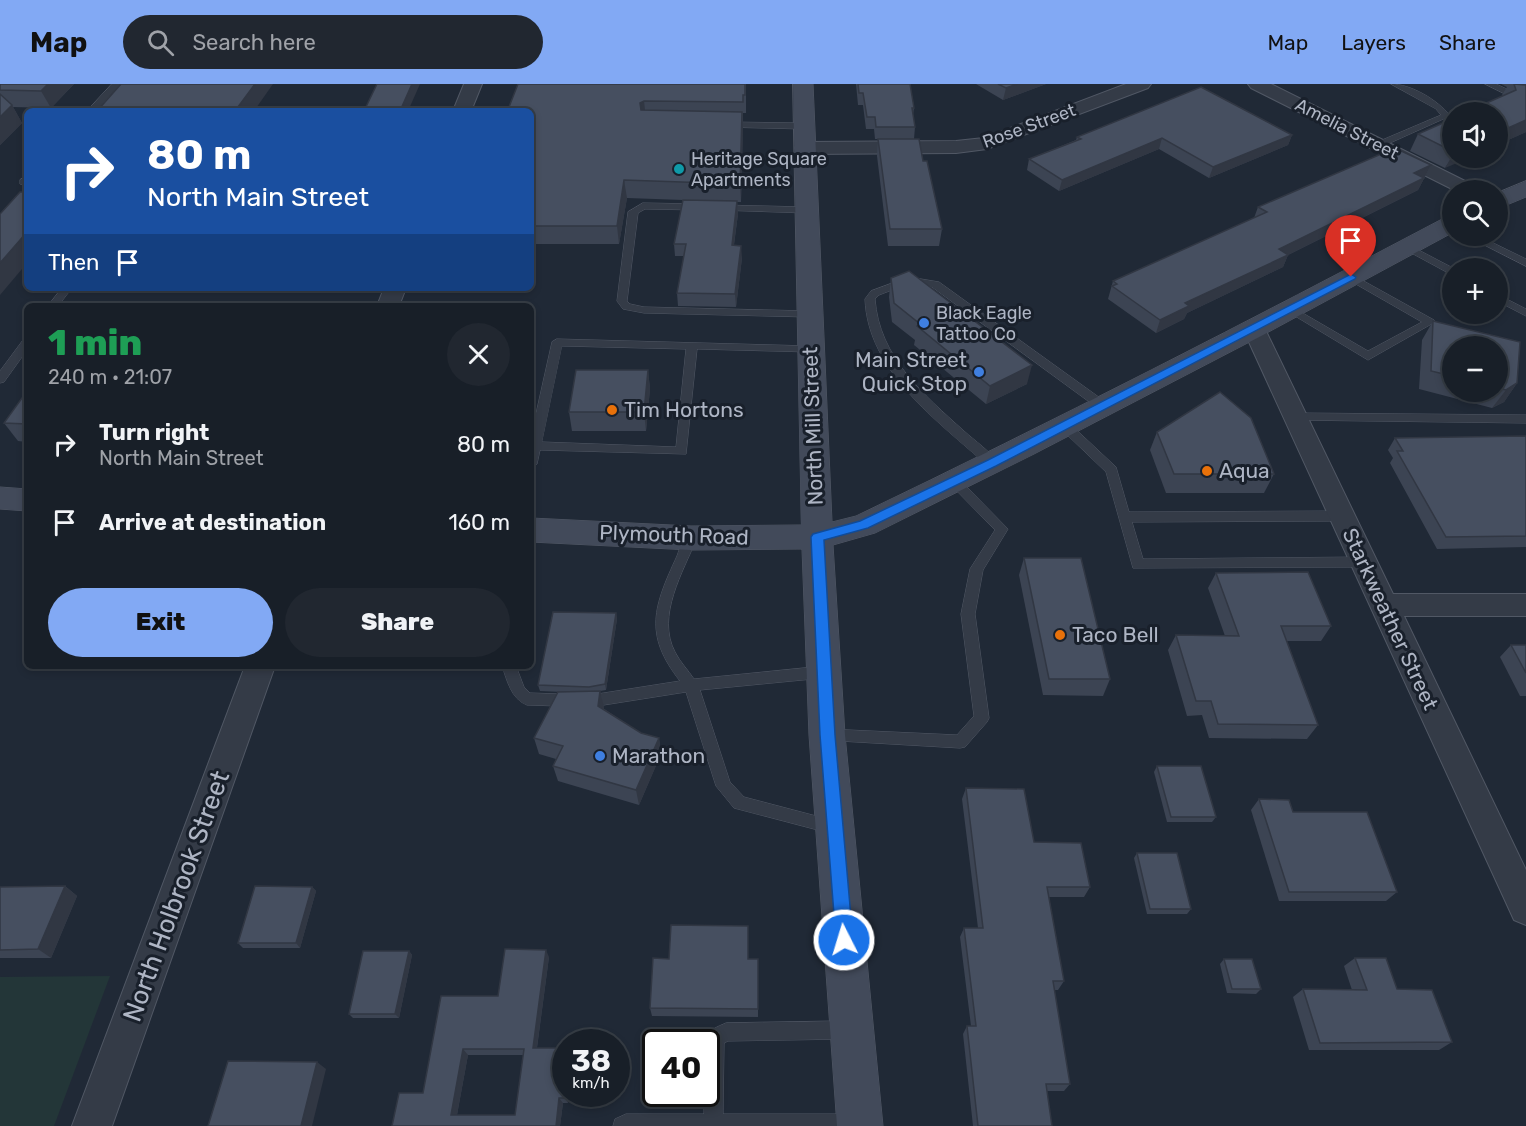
<!DOCTYPE html>
<html lang="en">
<head>
<meta charset="utf-8">
<style>
	:root { --surface:#181f28; --page:#212730; --text:#f1f3f6; --muted:#9fa2a8; --line:#363d45; --accent:#82a9f4 }
	body { margin:0; font-family:Rubik,sans-serif; background:var(--page); color:var(--text); height:100vh; display:flex; flex-direction:column; font-size:22px; white-space:nowrap }
	* { box-sizing:border-box; margin:0 }
	p { font-size:20px; color:var(--muted) }
	.icon { flex:none; width:33px; height:33px; fill:none; stroke:currentColor; stroke-width:2; stroke-linecap:round; stroke-linejoin:round }
	.map { position:relative; flex:1; overflow:hidden }
	.sheet { position:absolute; left:24px; top:219px; width:510px; height:366px; display:flex; flex-direction:column; background:var(--surface); border-radius:9px; box-shadow:0 3px 9px #0003,0 0 0 2px var(--line) }
	.sheet>* { flex:none }
	.banner { position:absolute; left:24px; top:24px; width:510px; height:183px; border-radius:9px; box-shadow:0 3px 9px #0003,0 0 0 2px var(--line); background:#1a4fa0; color:#fff; overflow:hidden }
	.controls { position:absolute; left:1442px; top:18px; display:grid; gap:12px }
	.controls a { display:grid; place-items:center; width:66px; height:66px; border-radius:50%; background:var(--surface); box-shadow:0 3px 9px #0003,0 0 0 2px var(--line); font-size:30px }
	.speed { position:absolute; left:552px; top:945px; display:flex; gap:12px; font-size:30px; font-weight:700; text-align:center }
	.speed>* { display:grid; place-content:center; width:78px; height:78px; border-radius:50%; background:var(--surface); box-shadow:0 3px 9px #0003,0 0 0 2px var(--line); line-height:1 }
	.speed small { font-size:15px; font-weight:400 }
	.speed .limit { border:3px solid #111; border-radius:9px; background:#fff; color:#111 }
	.pin { position:absolute; display:grid; place-items:center; width:51px; height:51px; color:#fff; margin:-62px -26px; border-radius:50% 50% 50% 0; rotate:-45deg; box-shadow:0 0 6px #0007 }
	.pin .icon { rotate:45deg }
	.me { position:absolute; width:66px; margin:-33px; rotate:355deg; stroke-linejoin:round; filter:drop-shadow(0 0 4px #0008) }
	.turn { display:flex; align-items:center; gap:21px; height:126px; padding:0 24px; font-size:27px }
	.turn .icon { width:78px; height:78px; stroke-width:2.5 }
	.turn b { display:block; font-size:42px; line-height:51px }
	.then { display:flex; align-items:center; height:57px; padding:0 24px; background:#0003; gap:12px; font-size:22px }
	.round { display:grid; place-items:center; flex:none; width:63px; height:63px; border-radius:32px; background:var(--page) }
	.overview { display:flex; align-items:center; justify-content:space-between; height:102px; padding:0 24px }
	h1 { font-size:36px; font-weight:800; line-height:45px; color:#1e9e55 }
	.action { display:flex; gap:12px; margin-top:auto; padding:12px 24px }
	.action a { flex:1; height:69px; border-radius:36px; background:var(--accent); color:#111; font-size:24px; font-weight:800; line-height:69px; text-align:center }
	.action a+a { background:var(--page); color:var(--text) }
	ul { padding:0; list-style:none }
	li { display:flex; align-items:center; gap:18px; height:78px; padding:0 24px }
	li div { flex:1 }
	li b { display:block; font-size:22px }
	li em { font-style:normal }
	header { display:flex; align-items:center; gap:36px; box-sizing:border-box; height:84px; padding:0 30px; background:var(--accent); color:#111 }
	header strong { font-size:28px }
	nav { display:flex; gap:33px; margin-inline-start:auto; font-size:21px }
	.search { width:420px; height:54px; background:var(--page); display:flex; align-items:center; gap:15px; box-sizing:border-box; padding:0 21px; border-radius:33px; color:var(--muted); font-size:22px }
	.map>svg:first-child { display:block }
	.green { fill:#233638 }
	.lines { fill:none; stroke-linecap:round; stroke-linejoin:round }
	.lane-casing { stroke:#515865; stroke-width:1 }
	.street-casing { stroke:#515865; stroke-width:2 }
	.secondary-casing { stroke:#515865; stroke-width:1 }
	.lane { fill:#343b47; fill-rule:evenodd }
	.street { fill:#343b47; fill-rule:evenodd }
	.secondary { fill:#424a5a; fill-rule:evenodd }
	.wall { fill:#3c4453; fill-rule:evenodd }
	.shaded-wall { fill:#313743 }
	.building { fill:#464f60; stroke:#313743; stroke-width:1.5; fill-rule:evenodd }
	.route { fill:#1a73e8; stroke:#114b97; stroke-width:1.5 }
	.culture-dot { fill:#0f9aa8; stroke:#19202b; stroke-width:2 }
	.shop-dot { fill:#3f7fe0; stroke:#19202b; stroke-width:2 }
	.food-dot { fill:#e8710a; stroke:#19202b; stroke-width:2 }
	.labels { text-anchor:middle; stroke-width:6; stroke-linejoin:round; paint-order:stroke }
	.far-street-label { font-size:18px; fill:#aeb5c4; stroke:#19202b }
	.far-poi-label { font-size:18px; fill:#aeb5c4; stroke:#19202b; text-anchor:start }
	.poi-label { font-size:21px; fill:#aeb5c4; stroke:#19202b; text-anchor:start }
	.street-label { font-size:21px; fill:#aeb5c4; stroke:#19202b }
	.near-street-label { font-size:26px; fill:#aeb5c4; stroke:#19202b }
</style>
</head>
<body>
<header>
<strong>Map</strong>
<div class="search"><svg class="icon" aria-label="search" viewBox="0 0 24 24"><circle cx="10" cy="10" r="6"/><path d="M15 15l6 6"/></svg>Search here</div>
<nav><a>Map</a><a>Layers</a><a>Share</a></nav>
</header>
<div class="map">
<svg width="1526" height="1042" viewBox="0 0 1526 1042">
	<rect width="100%" height="100%" fill="#202936"/>
	<!-- green -->
	<polygon class="green" points="110,892 54,1042 0,1042 0,893"/>
	<g class="lines">
		<defs>
			<g id="lane">
				<polygon points="112,0 121,0 96,27 87,27"/>
				<path d="M1391 0C1411 0 1438 16 1450 32L1381 63H1375V59L1441 31 1436 25Z"/>
				<polygon points="1485,0 1496,0 1526,14 1526,20"/>
				<polygon points="725,38 804,39 808,42 804,45 722,43 722,39"/>
				<polygon points="27,91 27,101 20,100 20,96"/>
				<polygon points="643,119 699,120 704,123 699,126 645,125 638,129 627,217 630,220 644,223 809,227 814,230 809,233 644,229 623,225 617,217 628,128"/>
				<polygon points="721,121 806,123 811,126 806,129 718,126 718,122"/>
				<polygon points="1467,152 1479,152 1526,175 1526,182"/>
				<polygon points="1407,160 1453,184 1452,191 1404,165 1404,161"/>
				<polygon points="1351,190 1434,236 1435,238 1368,276 1285,226 1290,223 1294,224 1368,267 1422,238 1347,195 1346,193"/>
				<path d="M909 193 939 198 1107 319V325H1099L932 203 910 199 879 211 875 215C879 273 924 311 964 347 975 357 990 367 998 379L996 382H988C938 337 868 288 865 215L871 207Z"/>
				<polygon points="62,204 72,204 58,222 48,222"/>
				<polygon points="1497,210 1526,225 1526,232 1497,217"/>
				<polygon points="27,255 27,266 4,298 0,299 0,287 23,256"/>
				<path d="M557 255 810 262 815 265 810 268 697 265 686 370 540 366 537 380 531 384V352L552 258ZM562 262 686 265 676 363 542 358Z"/>
				<polygon points="1296,329 1526,331 1526,339 1292,336 1290,333"/>
				<polygon points="1065,338 1069,339 1116,383 1129,428 1342,427 1348,432 1342,437 1132,438 1143,475 1364,473 1371,478 1364,483 1133,484 1106,388 1061,345 1059,342"/>
				<polygon points="954,393 958,394 1008,445 983,486 975,530 989,634 987,638 965,663 960,664 822,656 820,651 822,646 827,645 957,651 974,632 961,530 970,485 995,446 950,400 948,397"/>
				<path d="M691 449 697 454C683 488 656 532 675 568 680 578 688 586 694 595L823 582 828 584 830 588 828 592 823 594 700 606 730 698 744 713 839 738 841 743 839 748 833 750 734 724 716 702 686 608 591 623 527 621C511 615 507 596 502 582H516L524 603 530 609 591 611 680 597C643 550 654 522 677 472 680 464 683 452 691 449Z"/>
				<path d="M846 937 852 940 855 946 852 952 846 955 728 957 724 959 723 1030H854L861 1032 863 1039 862 1042H613L615 1035 626 1030H704V1010H706V954C710 945 717 943 726 939Z"/>
			</g>
			<g id="street">
				<polygon points="464,0 482,0 471,27 453,27"/>
				<polygon points="1126,0 1151,0 1148,4 987,65 956,69 804,70 797,68 795,64 797,60 804,58 956,57 984,54"/>
				<polygon points="1248,0 1271,0 1475,102 1478,106 1454,106 1251,4"/>
				<polygon points="384,204 406,204 399,222 377,222"/>
				<polygon points="1254,238 1262,240 1265,245 1393,510 1526,510 1526,532 1404,532 1526,786 1526,841 1514,836 1243,245 1246,240"/>
				<polygon points="245,582 275,582 112,1042 72,1042"/>
			</g>
			<g id="secondary">
				<path d="M793 0H813L832 438 856 432C1054 337 1249 237 1444 134L1452 132V149L1263 251 1034 370 875 449 833 461 845 651 883 1042H837L809 651 802 465 691 466 531 458V434L691 442 801 441Z"/>
				<polygon points="1526,97 1526,113 1497,125 1497,109"/>
				<polygon points="0,403 27,405 27,427 0,425"/>
			</g>
		</defs>
		<!-- lane casing -->
		<use href="#lane" class="lane-casing"/>
		<!-- street casing -->
		<use href="#street" class="street-casing"/>
		<!-- secondary casing -->
		<use href="#secondary" class="secondary-casing"/>
		<!-- lane -->
		<use href="#lane" class="lane"/>
		<!-- street -->
		<use href="#street" class="street"/>
		<!-- secondary -->
		<use href="#secondary" class="secondary"/>
	</g>
	<!-- wall -->
	<g class="wall">
		<polygon points="0,0 74,0 51,24 13,23 22,39 0,61"/>
		<polygon points="746,0 746,29 743,29 743,36 741,118 737,118 738,130 734,161 742,174 736,223 678,222 677,209 684,172 675,172 674,160 683,116 627,114 619,160 531,160 531,27 510,27 509,23"/>
		<polygon points="856,0 910,0 914,24 913,31 915,43 914,55 923,77 942,145 939,162 888,162 877,72 878,55 875,55 874,45 866,45 863,21 858,21"/>
		<polygon points="976,0 1046,0 1003,16"/>
		<polygon points="1501,0 1526,0 1526,48 1497,61 1497,28 1503,12 1502,11 1507,3"/>
		<polygon points="1452,35 1452,74 1445,84 1410,67 1418,50"/>
		<polygon points="1292,51 1288,61 1209,94 1159,65 1059,107 1027,86 1029,75 1076,56 1077,53"/>
		<polygon points="1431,81 1418,106 1288,171 1283,183 1187,229 1184,235 1156,249 1108,215 1113,197 1254,134 1258,123"/>
		<polygon points="891,194 1027,300 986,320 914,261 915,256 892,238 889,213"/>
		<polygon points="467,204 502,204 501,208 468,208"/>
		<path d="M1433 237 1520 258 1517 299 1504 318 1492 324 1419 305 1422 256ZM1452 262H1497V308H1452Z"/>
		<polygon points="648,286 650,305 646,347 572,347 569,328"/>
		<polygon points="27,307 27,358 18,357 4,339"/>
		<polygon points="1157,348 1274,390 1264,409 1166,409 1150,366"/>
		<polygon points="1526,352 1526,463 1437,465 1390,379 1393,374 1388,366 1395,354"/>
		<polygon points="1024,474 1110,595 1103,612 1043,611 1019,491"/>
		<polygon points="1216,489 1331,542 1321,557 1287,557 1318,641 1307,655 1209,654 1202,631 1187,632 1168,566 1176,551 1225,552 1208,504"/>
		<polygon points="616,529 617,535 606,606 600,607 604,625 641,649 659,654 661,670 639,721 558,697 553,682 556,675 539,670 534,654 563,608 540,607 538,601"/>
		<polygon points="1511,561 1526,561 1526,612 1520,612 1500,573"/>
		<polygon points="1157,682 1216,733 1212,738 1167,738 1154,688"/>
		<polygon points="966,704 1090,803 1084,813 1049,813 1064,897 1058,906 1054,906 1070,1000 1064,1007 1047,1007 1052,1042 973,1042 963,950 967,942 971,942 960,853 964,844 978,844 962,715"/>
		<polygon points="1259,715 1293,728 1397,808 1386,817 1279,817 1251,726"/>
		<polygon points="1137,769 1191,825 1187,830 1147,830 1134,774"/>
		<polygon points="65,802 77,812 51,874 0,874 0,803"/>
		<polygon points="312,803 316,807 300,864 243,864 238,859"/>
		<polygon points="409,867 412,871 399,934 353,934 349,930"/>
		<path d="M549 873 537 964 566 1010H569L568 1019H563L560 1042H392L423 1009 498 912ZM468 971H524L515 1031H457Z"/>
		<polygon points="1355,874 1397,905 1452,958 1439,966 1309,966 1293,913 1303,905 1352,906 1344,882"/>
		<polygon points="669,875 758,875 758,933 652,932 650,924"/>
		<polygon points="1224,875 1261,905 1256,910 1227,909 1220,880"/>
	</g>
	<!-- shaded-wall -->
	<g class="shaded-wall">
		<polygon points="48,0 74,0 51,24 41,7"/>
		<polygon points="255,0 273,0 254,27 235,27"/>
		<polygon points="412,0 420,0 408,27 400,27"/>
		<polygon points="1017,0 1046,0 1003,16 1006,4"/>
		<polygon points="644,17 646,35 641,37 640,19"/>
		<polygon points="12,21 22,39 0,61 0,33"/>
		<polygon points="742,28 743,46 741,118 740,100"/>
		<polygon points="1526,36 1526,48 1497,61 1497,49"/>
		<polygon points="1292,51 1288,61 1209,94 1213,83"/>
		<polygon points="1162,54 1159,65 1059,107 1062,96"/>
		<polygon points="1452,72 1452,74 1469,74 1445,84"/>
		<polygon points="1431,81 1418,106 1288,171 1283,183 1187,229 1184,235 1156,249 1160,236 1185,219 1414,89"/>
		<polygon points="624,96 627,114 619,160 617,142"/>
		<polygon points="737,117 738,130 732,174 732,161"/>
		<polygon points="27,148 27,179 0,211 0,179"/>
		<polygon points="741,162 742,174 736,223 735,210"/>
		<polygon points="1032,281 1027,300 986,320 990,302"/>
		<polygon points="648,286 650,305 646,347 644,328"/>
		<polygon points="1517,299 1504,318 1492,324 1506,306"/>
		<polygon points="616,529 617,535 606,606 605,600"/>
		<polygon points="600,607 604,623 602,638 598,622"/>
		<polygon points="659,654 661,670 639,721 636,706"/>
		<polygon points="65,802 77,812 51,874 38,865"/>
		<polygon points="312,803 316,807 300,864 296,859"/>
		<polygon points="546,866 549,873 536,970 533,964"/>
		<polygon points="409,867 412,871 399,934 395,930"/>
		<polygon points="463,965 468,971 456,1036 451,1031"/>
		<polygon points="317,978 326,985 312,1042 301,1042"/>
		<polygon points="566,1010 569,1010 568,1019 565,1014"/>
		<polygon points="559,1014 563,1019 560,1042 556,1042"/>
	</g>
	<!-- building -->
	<g class="building">
		<polygon points="0,0 48,0 41,7 0,6"/>
		<polygon points="121,0 255,0 235,27 97,27"/>
		<polygon points="377,0 412,0 400,27 364,27"/>
		<polygon points="518,0 745,0 745,11 743,11 743,18 644,17 640,19 641,26 742,28 740,100 624,96 617,142 531,142 531,27 512,27 513,23 509,23"/>
		<polygon points="858,0 910,0 914,24 912,24 915,43 876,43 875,33 867,33 863,9 859,9"/>
		<polygon points="998,0 1017,0 1006,4"/>
		<polygon points="1514,0 1526,1 1526,36 1497,49 1497,28 1466,28 1516,6"/>
		<polygon points="1201,3 1292,51 1213,83 1162,54 1062,96 1029,75 1081,55 1077,53"/>
		<polygon points="0,10 12,21 0,33"/>
		<polygon points="1452,35 1452,67 1418,50"/>
		<polygon points="878,55 919,55 923,77 927,77 942,145 890,145"/>
		<polygon points="1395,64 1431,81 1414,89 1424,94 1279,165 1288,171 1185,219 1189,222 1160,236 1112,202 1117,200 1113,197 1267,128 1258,123"/>
		<polygon points="20,108 27,108 27,148 0,179 0,130"/>
		<polygon points="683,116 737,117 732,161 741,162 735,210 677,209 686,160 674,160"/>
		<polygon points="909,187 1032,281 990,302 917,242 920,240 894,219 891,194"/>
		<polygon points="1433,237 1520,258 1517,299 1506,306 1497,304 1497,262 1452,262 1452,292 1431,287"/>
		<polygon points="576,286 648,286 644,328 569,328"/>
		<polygon points="27,307 27,340 4,339"/>
		<polygon points="1220,308 1251,334 1274,390 1174,390 1157,348"/>
		<polygon points="1526,352 1526,452 1446,453 1397,367 1403,367 1395,354"/>
		<polygon points="1024,474 1081,474 1110,595 1049,595"/>
		<polygon points="1308,488 1331,542 1281,542 1318,641 1218,640 1211,617 1196,617 1176,551 1239,552 1216,489"/>
		<polygon points="553,528 616,529 605,600 589,603 538,601"/>
		<polygon points="1511,561 1526,561 1526,589"/>
		<polygon points="600,607 598,622 641,649 659,654 636,706 553,682 563,662 534,654 558,608"/>
		<polygon points="1157,682 1201,682 1216,733 1171,733"/>
		<polygon points="966,704 1024,705 1034,758 1081,759 1090,803 1047,803 1064,897 1053,897 1070,1000 1046,1000 1052,1042 978,1042 967,942 976,942 964,844 983,844"/>
		<polygon points="1259,715 1289,716 1293,728 1367,728 1397,808 1289,808"/>
		<polygon points="1137,769 1177,769 1191,825 1150,825"/>
		<polygon points="65,802 38,865 0,866 0,803"/>
		<polygon points="255,802 312,803 296,859 238,859"/>
		<polygon points="671,841 748,842 748,875 758,875 758,925 650,924 653,874 669,875"/>
		<path d="M505 865 546 866 533 964H566L565 1014H559L556 1042H392L399 1009H423L441 912H498ZM463 965H524L515 1031H451Z"/>
		<polygon points="363,867 409,867 395,930 349,930"/>
		<polygon points="1355,874 1386,874 1397,905 1432,906 1452,958 1320,959 1303,905 1367,906"/>
		<polygon points="1224,875 1252,875 1261,905 1232,905"/>
		<polygon points="228,977 317,978 301,1042 208,1042"/>
	</g>
	<!-- route -->
	<polygon class="route" points="1351,190 1356,193 1355,195 996,382 868,444 824,456 835,651 853,856 850,862 844,864 838,862 836,856 820,651 811,453 813,450 860,437 988,376"/>
	<!-- markers -->
	<circle class="culture-dot" cx="679" cy="85" r="6"/>
	<g class="shop-dot">
		<circle cx="924" cy="239" r="6"/>
		<circle cx="979" cy="288" r="6"/>
		<circle cx="600" cy="672" r="6"/>
	</g>
	<g class="food-dot">
		<circle cx="612" cy="326" r="6"/>
		<circle cx="1207" cy="387" r="6"/>
		<circle cx="1060" cy="551" r="6"/>
	</g>
	<g class="labels">
		<!-- far-street labels -->
		<g class="far-street-label">
			<text transform="translate(1029 42) rotate(-20)" y="6">Rose Street</text>
			<text transform="translate(1347 45) rotate(27)" y="6">Amelia Street</text>
		</g>
		<!-- far-poi labels -->
		<g class="far-poi-label">
			<text x="691" y="81">Heritage Square<tspan x="691" dy="21">Apartments</tspan></text>
			<text x="936" y="235">Black Eagle<tspan x="936" dy="21">Tattoo Co</tspan></text>
		</g>
		<!-- poi labels -->
		<g class="poi-label">
			<text x="967" y="283" text-anchor="end">Main Street<tspan x="967" dy="24">Quick Stop</tspan></text>
			<text x="624" y="333">Tim Hortons</text>
			<text x="1219" y="394">Aqua</text>
			<text x="1072" y="558">Taco Bell</text>
			<text x="612" y="679">Marathon</text>
		</g>
		<!-- street labels -->
		<g class="street-label">
			<text transform="translate(813 342) rotate(-92)" y="7">North Mill Street</text>
			<text transform="translate(674 451) rotate(2)" y="7">Plymouth Road</text>
			<text transform="translate(1390 535) rotate(65)" y="7">Starkweather Street</text>
		</g>
		<!-- near-street labels -->
		<g class="near-street-label">
			<text transform="translate(176 812) rotate(-70)" y="9">North Holbrook Street</text>
		</g>
	</g>
</svg>
<div class="controls">
<a><svg class="icon" aria-label="sound" viewBox="0 0 24 24"><path d="M4 9h4l5-4v14l-5-4H4zM17 9q2 3 0 6"/></svg></a>
<a><svg class="icon" aria-label="search" viewBox="0 0 24 24"><circle cx="10" cy="10" r="6"/><path d="M15 15l6 6"/></svg></a>
<a>+</a>
<a>−</a>
</div>
<div class="speed"><div>38<small>km/h</small></div><div class="limit">40</div></div>
<div class="pin" style="left:1351px;top:193px;background:#d93025"><svg class="icon" aria-label="arrive" viewBox="0 0 24 24"><path d="M6 21V4h12l-3 4 3 4H6"/></svg></div>
<svg class="me" style="left:844px;top:856px" viewBox="-20 -20 40 40"><circle r="17" fill="#1a73e8" stroke="#fff" stroke-width="3"/><path d="M0-11L8 9 0 5-8 9z" fill="#fff"/></svg>
<div class="banner">
<div class="turn"><svg class="icon" aria-label="right" viewBox="0 0 24 24"><path d="M7 20v-9h11M14 6l5 5-5 5"/></svg><div><b>80 m</b>North Main Street</div></div>
<div class="then">Then<svg class="icon" aria-label="arrive" viewBox="0 0 24 24"><path d="M6 21V4h12l-3 4 3 4H6"/></svg></div>
</div>
<section class="sheet">
<div class="overview"><div><h1>1 min</h1><p>240 m · 21:07</p></div><a class="round"><svg class="icon" aria-label="close" viewBox="0 0 24 24"><path d="M6 6l12 12M18 6L6 18"/></svg></a></div>
<ul>
<li><svg class="icon" aria-label="right" viewBox="0 0 24 24"><path d="M7 20v-9h11M14 6l5 5-5 5"/></svg><div><b>Turn right</b><p>North Main Street</p></div><em>80 m</em></li>
<li><svg class="icon" aria-label="arrive" viewBox="0 0 24 24"><path d="M6 21V4h12l-3 4 3 4H6"/></svg><div><b>Arrive at destination</b></div><em>160 m</em></li>
</ul>
<div class="action"><a>Exit</a><a>Share</a></div>
</section>
</div>
</body>
</html>
